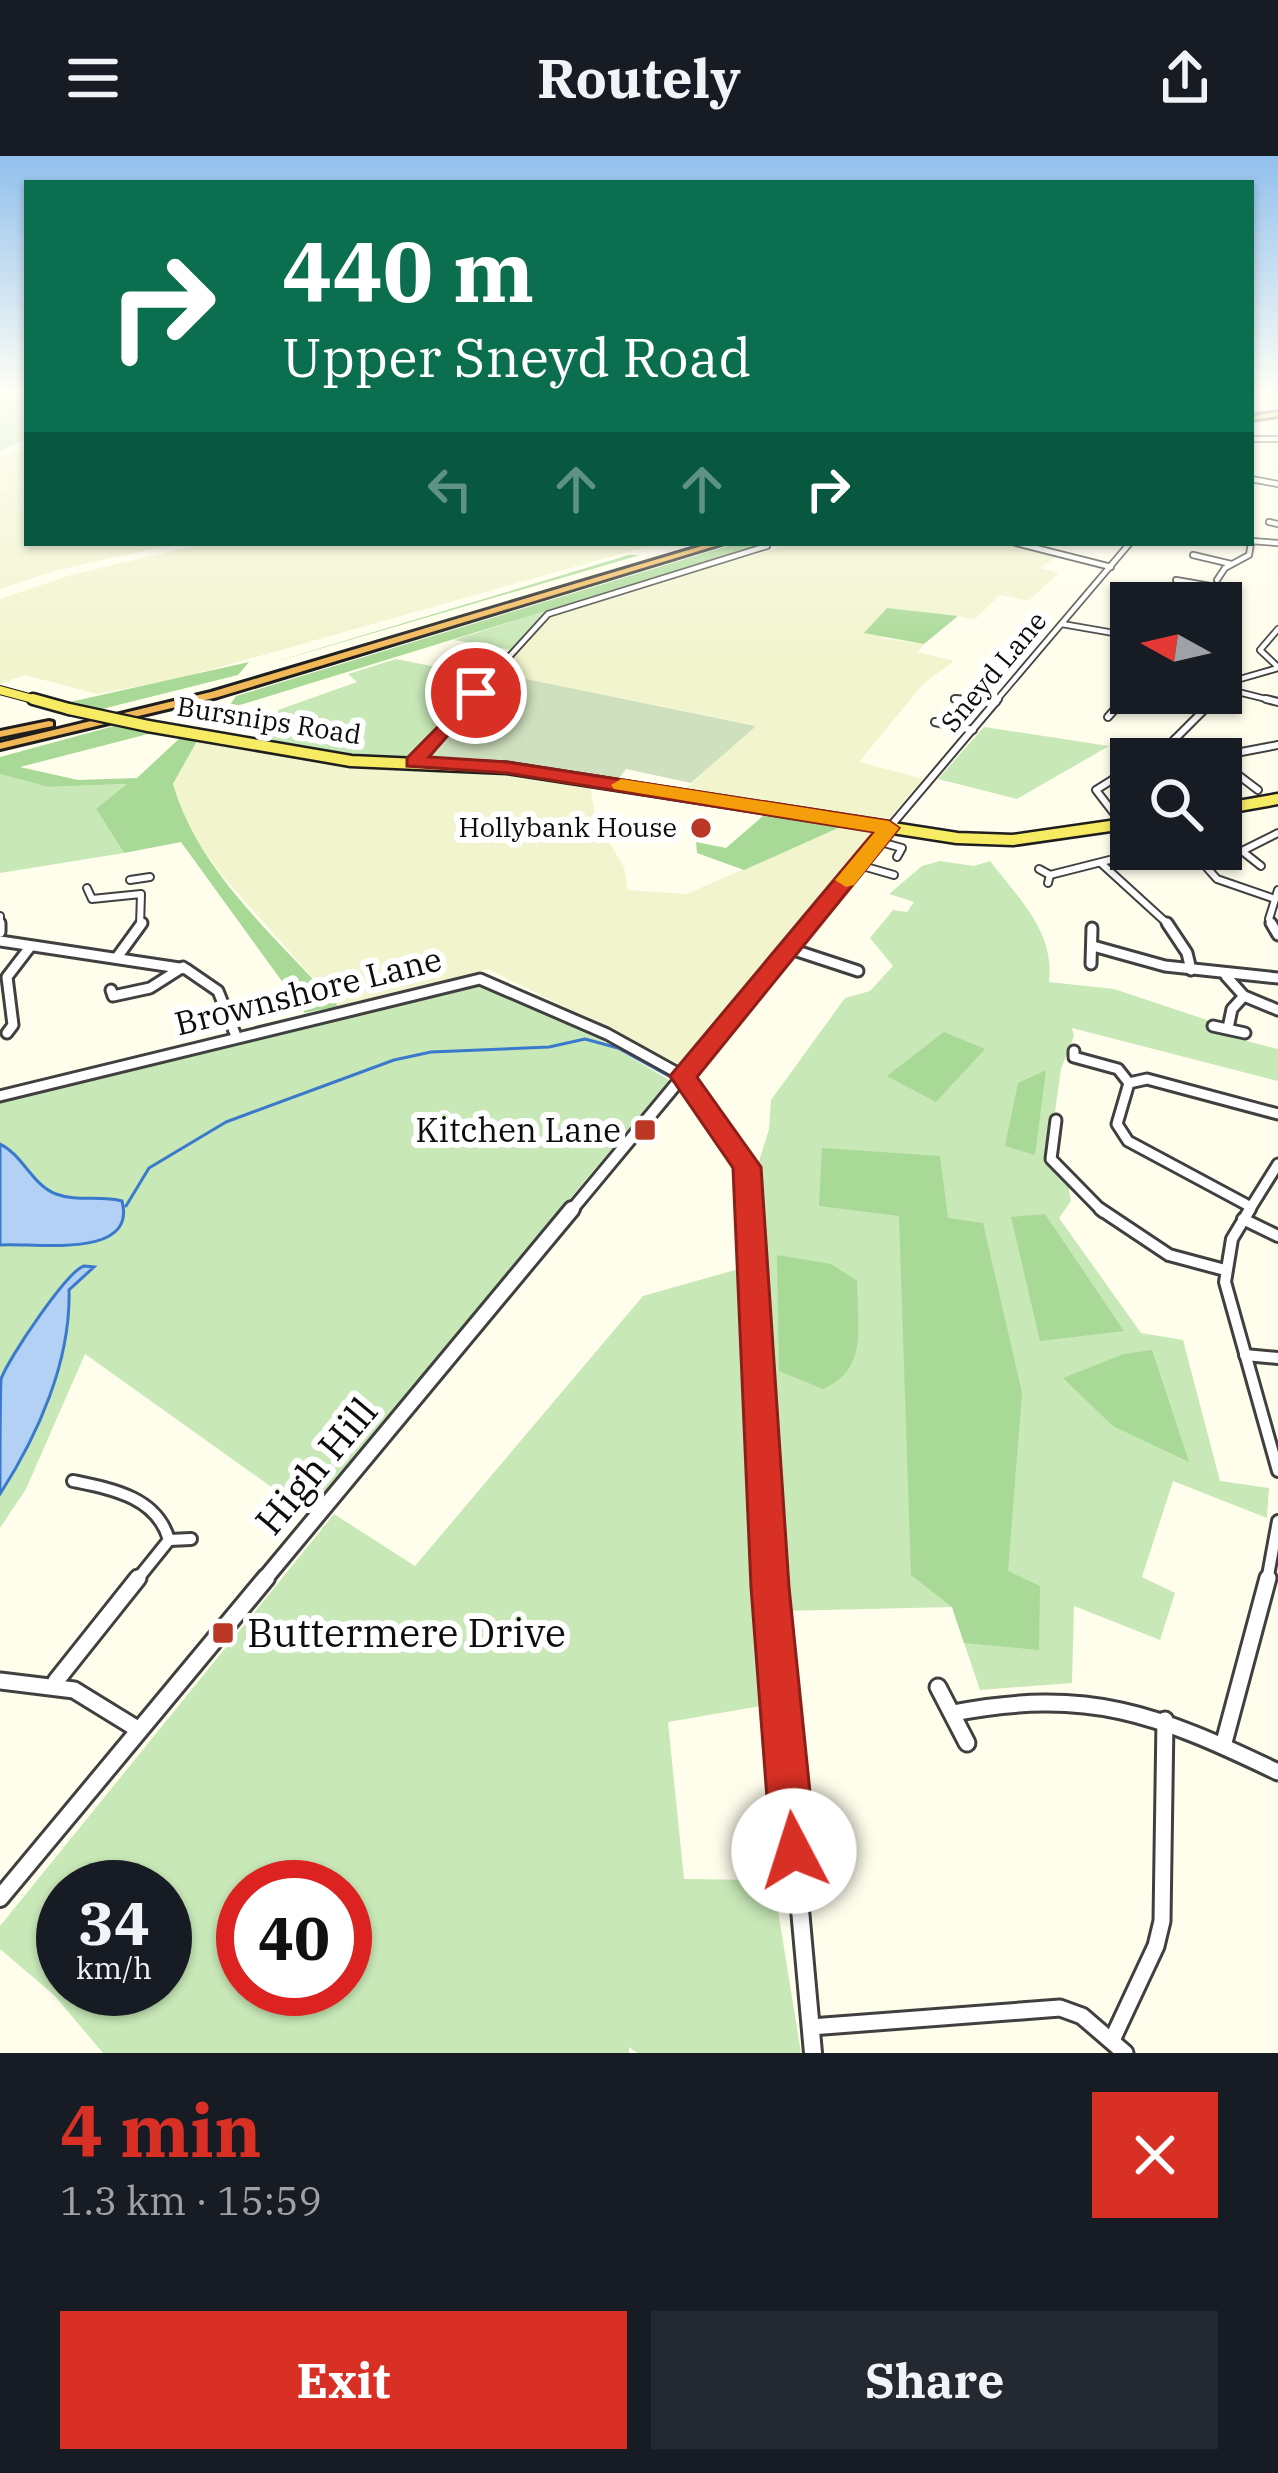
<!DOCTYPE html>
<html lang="en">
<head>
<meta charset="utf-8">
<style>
	:root { --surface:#171b24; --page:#242831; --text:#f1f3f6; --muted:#9ea1a6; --accent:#d93025 }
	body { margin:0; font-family:"IBM Plex Serif",serif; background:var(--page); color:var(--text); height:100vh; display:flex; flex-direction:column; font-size:45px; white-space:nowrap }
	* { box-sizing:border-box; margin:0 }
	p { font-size:39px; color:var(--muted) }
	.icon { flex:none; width:66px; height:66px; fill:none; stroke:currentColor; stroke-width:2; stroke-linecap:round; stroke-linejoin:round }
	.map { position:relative; height:1897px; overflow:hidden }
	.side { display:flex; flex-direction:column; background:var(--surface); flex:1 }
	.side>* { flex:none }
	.guide { position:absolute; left:24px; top:24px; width:1230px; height:366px; border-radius:0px; box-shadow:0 3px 9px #0004; background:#0b6e4f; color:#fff; overflow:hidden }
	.needle { width:78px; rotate:278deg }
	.controls { position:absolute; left:1110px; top:426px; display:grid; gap:24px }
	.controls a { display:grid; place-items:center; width:132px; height:132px; border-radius:0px; background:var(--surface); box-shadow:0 3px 9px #0004; font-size:60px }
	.speed { position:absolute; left:36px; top:1704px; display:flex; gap:24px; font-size:60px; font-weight:700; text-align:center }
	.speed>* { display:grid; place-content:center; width:156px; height:156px; border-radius:50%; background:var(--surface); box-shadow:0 3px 9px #0004; line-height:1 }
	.speed small { font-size:30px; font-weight:400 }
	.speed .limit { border:18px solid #d22; background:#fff; color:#111 }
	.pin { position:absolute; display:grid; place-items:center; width:102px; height:102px; color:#fff; margin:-51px; border:6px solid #fff; border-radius:50%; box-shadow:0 3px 12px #0007 }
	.me { position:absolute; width:132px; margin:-66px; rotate:355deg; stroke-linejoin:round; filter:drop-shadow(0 0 9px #0008) }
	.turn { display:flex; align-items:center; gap:42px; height:252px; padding:0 60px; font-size:54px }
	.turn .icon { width:156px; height:156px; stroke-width:2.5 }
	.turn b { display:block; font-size:84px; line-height:102px }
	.lanes { display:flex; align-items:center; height:114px; padding:0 60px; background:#0003; justify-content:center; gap:60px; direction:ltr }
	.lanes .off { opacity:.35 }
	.round { display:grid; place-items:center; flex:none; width:126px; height:126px; border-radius:0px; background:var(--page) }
	.head { display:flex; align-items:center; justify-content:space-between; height:204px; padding:0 60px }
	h1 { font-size:72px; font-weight:700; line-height:90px; color:var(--accent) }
	.primary-button { display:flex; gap:24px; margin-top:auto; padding:24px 60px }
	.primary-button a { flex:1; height:138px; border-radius:0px; background:var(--accent); color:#fff; font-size:48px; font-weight:700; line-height:138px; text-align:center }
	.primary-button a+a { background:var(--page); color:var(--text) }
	header { display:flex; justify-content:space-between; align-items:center; height:156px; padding:0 60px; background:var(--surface); font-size:54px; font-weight:700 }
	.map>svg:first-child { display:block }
	.farmland { fill:#f1f4cd }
	.green { fill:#c8e8b7; fill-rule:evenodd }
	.forest { fill:#a9d996 }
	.cemetery { fill:#cfe0be }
	.water { fill:#b2d1f5; stroke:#3a79cb; stroke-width:3 }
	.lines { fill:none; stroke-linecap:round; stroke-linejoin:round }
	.stream { stroke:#3a79cb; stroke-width:3 }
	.minor-far4-casing { stroke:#404040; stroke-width:8 }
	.minor-far3-casing { stroke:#404040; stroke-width:10 }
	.minor-far2-casing { stroke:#404040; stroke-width:15 }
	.minor-far1-casing { stroke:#404040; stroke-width:16 }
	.minor-casing { stroke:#404040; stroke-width:21 }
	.tertiary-far3-casing { stroke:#404040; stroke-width:12 }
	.tertiary-far2-casing { stroke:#404040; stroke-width:16 }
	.tertiary-far1-casing { stroke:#404040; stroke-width:20 }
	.tertiary-casing { stroke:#404040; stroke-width:22 }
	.primary-far1-casing { stroke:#1e1e1e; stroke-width:10 }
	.primary-casing { stroke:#1e1e1e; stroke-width:15 }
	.motorway-casing { stroke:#1e1e1e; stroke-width:6 }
	.minor-far4 { stroke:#fff; stroke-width:4.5 }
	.minor-far3 { stroke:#fff; stroke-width:6 }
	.minor-far2 { stroke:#fff; stroke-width:9 }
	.minor-far1 { stroke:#fff; stroke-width:10 }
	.minor { stroke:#fff; stroke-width:15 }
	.tertiary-far3 { stroke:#fff; stroke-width:8 }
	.tertiary-far2 { stroke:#fff; stroke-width:10 }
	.tertiary-far1 { stroke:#fff; stroke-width:14 }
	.tertiary { stroke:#fff; stroke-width:16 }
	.primary-far1 { stroke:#f7eb64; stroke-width:8 }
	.primary { stroke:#f7eb64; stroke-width:10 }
	.motorway { fill:#f2b757; fill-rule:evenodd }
	.primary-bridge-casing { stroke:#1e1e1e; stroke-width:15; stroke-linecap:butt }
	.primary-bridge { stroke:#f7eb64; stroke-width:10 }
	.route { fill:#d93025; stroke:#8d1f18; stroke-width:3 }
	.slow { fill:#f59e0b }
	.poi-dot { fill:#bb3826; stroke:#fff; stroke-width:4.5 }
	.labels { text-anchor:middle; stroke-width:12; stroke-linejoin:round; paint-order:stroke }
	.far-street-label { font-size:27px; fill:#0d0d0d; stroke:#fff }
	.far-poi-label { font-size:27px; fill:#0d0d0d; stroke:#fff; text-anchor:end }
	.street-label { font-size:33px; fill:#0d0d0d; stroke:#fff }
	.poi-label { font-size:33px; fill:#0d0d0d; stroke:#fff; text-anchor:end }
	.near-street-label { font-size:39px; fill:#0d0d0d; stroke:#fff }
	.near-poi-label { font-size:39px; fill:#0d0d0d; stroke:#fff; text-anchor:start }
</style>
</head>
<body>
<header><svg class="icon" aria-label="menu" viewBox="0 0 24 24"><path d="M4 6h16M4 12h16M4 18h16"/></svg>Routely<svg class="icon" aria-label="share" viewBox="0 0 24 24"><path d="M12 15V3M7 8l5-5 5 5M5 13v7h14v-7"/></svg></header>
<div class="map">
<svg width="1278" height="1897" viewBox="0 0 1278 1897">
	<rect width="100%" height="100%" fill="#fffeec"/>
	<!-- farmland -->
	<g class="farmland">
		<polygon points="27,290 27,387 177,387 54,415 0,433 0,334 8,331 0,331 0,301"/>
		<polygon points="207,387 659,387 181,522 97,538 25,519 0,528 0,443 71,419"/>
		<polygon points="796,387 1009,387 1059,399 1040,412 1059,417 1028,445 1000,439 974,464 958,460 879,482 924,488 917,496 954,505 923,528 859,606 924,623 885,667 683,636 754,569 497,517 550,458"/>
		<polygon points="197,585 372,613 454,613 590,630 596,664 624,711 628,734 687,738 847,668 877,677 681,909 488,813 338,850 219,716 183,664 173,629"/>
	</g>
	<!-- green -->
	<g class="green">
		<polygon points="27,235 27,282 0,295 0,242"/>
		<polygon points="547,454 511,494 454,484"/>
		<polygon points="396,503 486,521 411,604 350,602 258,587 275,568 278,554 357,526 348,518"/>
		<polygon points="984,571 1109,590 1017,643 938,623"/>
		<polygon points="0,618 48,631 130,628 96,653 124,697 0,717"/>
		<path d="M940 705 974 710 990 705C1018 742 1055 775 1049 826L1114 833 1210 865 1207 875 1278 893V925L1072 872 1074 880 1061 913 1048 1006 1068 1028 1071 1045 1059 1062 1141 1177 1183 1184 1220 1325 1269 1332 1267 1362 1173 1325 1142 1421 1175 1437 1160 1484 1074 1450 1072 1527 980 1534 952 1451 782 1455 757 1012 769 973 771 944 845 842 870 835 893 810 870 782 893 754 907 756 914 746 889 738 922 710Z"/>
		<polygon points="472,826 607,887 669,924 308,1357 85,1198 26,1333 0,1372 0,945"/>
		<path d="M742 1112 761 1550 668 1566 684 1723 773 1724 801 1897H637L629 1891V1897H103L54 1839 0 1793V1770L334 1358 415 1410 643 1140ZM63 1731H165V1833H63ZM243 1731H345V1833H243Z"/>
	</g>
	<!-- forest -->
	<g class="forest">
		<polygon points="738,387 759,389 227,553 236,540"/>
		<polygon points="629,399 640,399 261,510"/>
		<polygon points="887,452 958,460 924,488 864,477"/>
		<polygon points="249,506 238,519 98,554 70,546"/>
		<path d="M114 570 152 577 20 611 78 624 137 622 181 581 197 585 173 628C198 716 279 784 338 850L305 857 181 686 124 697 96 653 127 628 48 631 0 618V601Z"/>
		<polygon points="763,660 847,668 744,714 697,697 696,686 726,692"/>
		<polygon points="944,876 985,893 936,946 887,920"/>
		<polygon points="1046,914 1035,999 1005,990 1018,927"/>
		<polygon points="822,992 940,1000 948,1062 983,1067 1022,1237 1008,1415 1040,1430 1039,1494 964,1487 952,1451 911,1419 899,1060 819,1050"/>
		<polygon points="1045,1058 1124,1175 1040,1185 1011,1061"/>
		<path d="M777 1099 831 1108 857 1125C857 1168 869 1214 823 1233L779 1215Z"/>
		<polygon points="1152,1194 1189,1306 1113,1270 1063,1222 1124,1198"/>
	</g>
	<!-- cemetery -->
	<polygon class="cemetery" points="497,517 756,570 691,627 626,613 616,626 524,609 422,603 420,600"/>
	<!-- water -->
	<g class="water">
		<path d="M0 988C23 999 32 1029 56 1038 77 1046 101 1039 122 1045 138 1105 31 1086 0 1089Z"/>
		<path d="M84 1110 94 1111 69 1134C71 1205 38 1279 0 1338 0 1313 0 1244 1 1223 8 1203 67 1115 84 1110Z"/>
	</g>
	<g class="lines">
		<!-- stream -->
		<polyline class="stream" points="126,1050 149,1012 226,966 394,904 431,896 549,891 585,883 618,892 676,924"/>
		<defs>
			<g id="minor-far4">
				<polyline points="1251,283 1278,283"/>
				<polyline points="1251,323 1278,328"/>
				<polyline points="1269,366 1278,368"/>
				<polyline points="1251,385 1278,387"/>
				<polyline points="1016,387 1111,411"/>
				<polyline points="1193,399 1231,408"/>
				<polyline points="1176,424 1216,431 1230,441 1221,455"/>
				<polyline points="1217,424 1225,412 1249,399 1251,387"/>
				<polyline points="1062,468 1131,480"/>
				<polyline points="1278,473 1260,494 1278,511"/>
				<polyline points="1124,510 1131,503"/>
				<polyline points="1226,533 1278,546"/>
				<polyline points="1164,537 1205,546"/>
				<polyline points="954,543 996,546"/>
				<polyline points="468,546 548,458 767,390"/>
				<polyline points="995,546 1130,387"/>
				<polyline points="1121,546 1131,535"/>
				<polyline points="1212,546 1233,525 1278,512"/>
			</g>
			<g id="minor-far3">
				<polyline points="955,543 996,546"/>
				<polyline points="1192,543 1214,548"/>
				<polyline points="1266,543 1278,546"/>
				<polyline points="1108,561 1124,543"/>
				<polyline points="935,566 973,574"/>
				<polyline points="1175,583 1217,603"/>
				<polyline points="1215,601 1278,589"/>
				<polyline points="1155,603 1215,543"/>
				<polyline points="414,606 471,543"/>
				<polyline points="1221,606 1258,634"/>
				<polyline points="1116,660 1096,634 1131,612"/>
				<polyline points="889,672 998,543"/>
				<polyline points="877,685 902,692 897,701"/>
				<polyline points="1242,695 1261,710"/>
				<polyline points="1193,696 1217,723 1272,742"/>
				<polyline points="1102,708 1170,770"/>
				<polyline points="859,709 894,719"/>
				<polyline points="1039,713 1050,719 1048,727"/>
				<polyline points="1050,719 1141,696 1242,695 1278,677"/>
				<polyline points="130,724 150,721"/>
				<polyline points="87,732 92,743 141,738 140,770"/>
				<polyline points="0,760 0,770"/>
				<polyline points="1273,770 1269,763 1278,734"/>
			</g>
			<g id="minor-far2">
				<polyline points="0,767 0,776"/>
				<polyline points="1167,767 1187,797 1191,814"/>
				<polyline points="1271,767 1278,779"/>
				<polyline points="0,785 186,813 218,835 236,880"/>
				<polyline points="1093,790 1165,810 1278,822"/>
				<polyline points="791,793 858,815"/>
				<polyline points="118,800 142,767"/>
				<polyline points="1091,808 1092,772"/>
				<polyline points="1226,820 1244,840 1278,854"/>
				<polyline points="111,834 113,840 150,832 183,811"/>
				<polyline points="1213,870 1245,877"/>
				<polyline points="1228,872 1232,853 1244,840"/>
				<polyline points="7,877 13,869 7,821 30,791"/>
				<polyline points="1074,895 1074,901 1118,913 1129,927"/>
				<polyline points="0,940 480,823 607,878 683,920"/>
				<polyline points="1056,964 1051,1003 1103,1056"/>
				<polyline points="1251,1051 1128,985 1117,968 1129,927 1147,923 1278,958"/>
				<polyline points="1248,1056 1278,1008"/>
			</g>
			<g id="minor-far1">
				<polyline points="1100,1053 1169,1099 1225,1114"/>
				<polyline points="1250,1053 1232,1083 1225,1126 1278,1315"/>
				<polyline points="1243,1063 1278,1080"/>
				<polyline points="1245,1199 1278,1202"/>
				<path d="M73 1325C112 1333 157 1341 169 1384L136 1425"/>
				<polyline points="169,1384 191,1383"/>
				<polyline points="1267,1425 1278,1365"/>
			</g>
			<g id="minor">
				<polyline points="0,1525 74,1534 139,1574"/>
				<polyline points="56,1525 138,1422"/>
				<polyline points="938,1531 967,1587"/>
				<path d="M953 1557C1089 1531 1157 1558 1278 1616"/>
				<polyline points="1223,1590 1268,1422"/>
				<polyline points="811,1871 1060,1852 1082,1860 1125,1897"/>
				<polyline points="1113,1882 1156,1790 1162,1765 1165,1564"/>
			</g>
			<polyline id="tertiary-far3" points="808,770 889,672"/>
			<g id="tertiary-far2">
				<polyline points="683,920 747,1011 749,1056"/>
				<polyline points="570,1056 810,767"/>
			</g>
			<g id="tertiary-far1">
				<polyline points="749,1053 770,1425"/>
				<polyline points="263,1425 572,1053"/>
			</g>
			<g id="tertiary">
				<polyline points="770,1422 813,1897"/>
				<polyline points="0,1742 266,1422"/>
			</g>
			<polyline id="primary-far1" points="0,534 44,546"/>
			<g id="primary">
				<polyline points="33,543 69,553"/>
				<polyline points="148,570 351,605 507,612 957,682 1013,684 1131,667"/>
				<polyline points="1221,653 1278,643"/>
			</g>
			<g id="motorway">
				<polygon points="1278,256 1278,260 1251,264 1251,260"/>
				<polygon points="712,387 725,387 218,541 0,593 0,587 211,536"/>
				<polygon points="49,565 53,566 53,570 0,581 0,575"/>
			</g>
		</defs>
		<!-- minor-far4 casing -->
		<use href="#minor-far4" class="minor-far4-casing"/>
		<!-- minor-far3 casing -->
		<use href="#minor-far3" class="minor-far3-casing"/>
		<!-- minor-far2 casing -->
		<use href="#minor-far2" class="minor-far2-casing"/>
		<!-- minor-far1 casing -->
		<use href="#minor-far1" class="minor-far1-casing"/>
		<!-- minor casing -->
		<use href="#minor" class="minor-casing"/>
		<!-- tertiary-far3 casing -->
		<use href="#tertiary-far3" class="tertiary-far3-casing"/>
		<!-- tertiary-far2 casing -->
		<use href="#tertiary-far2" class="tertiary-far2-casing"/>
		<!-- tertiary-far1 casing -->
		<use href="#tertiary-far1" class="tertiary-far1-casing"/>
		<!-- tertiary casing -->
		<use href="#tertiary" class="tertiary-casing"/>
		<!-- primary-far1 casing -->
		<use href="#primary-far1" class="primary-far1-casing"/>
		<!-- primary casing -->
		<use href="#primary" class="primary-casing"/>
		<!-- motorway casing -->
		<use href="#motorway" class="motorway-casing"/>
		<!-- minor-far4 -->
		<use href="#minor-far4" class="minor-far4"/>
		<!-- minor-far3 -->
		<use href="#minor-far3" class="minor-far3"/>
		<!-- minor-far2 -->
		<use href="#minor-far2" class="minor-far2"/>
		<!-- minor-far1 -->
		<use href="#minor-far1" class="minor-far1"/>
		<!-- minor -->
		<use href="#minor" class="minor"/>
		<!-- tertiary-far3 -->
		<use href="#tertiary-far3" class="tertiary-far3"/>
		<!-- tertiary-far2 -->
		<use href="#tertiary-far2" class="tertiary-far2"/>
		<!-- tertiary-far1 -->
		<use href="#tertiary-far1" class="tertiary-far1"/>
		<!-- tertiary -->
		<use href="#tertiary" class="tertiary"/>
		<!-- primary-far1 -->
		<use href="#primary-far1" class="primary-far1"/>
		<!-- primary -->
		<use href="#primary" class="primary"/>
		<!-- motorway -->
		<use href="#motorway" class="motorway"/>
		<defs>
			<polyline id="primary-bridge" points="69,553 148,570"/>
		</defs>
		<!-- primary-bridge casing -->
		<use href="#primary-bridge" class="primary-bridge-casing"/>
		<!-- primary-bridge -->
		<use href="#primary-bridge" class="primary-bridge"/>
	</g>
	<!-- sky -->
	<linearGradient id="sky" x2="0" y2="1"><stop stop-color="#92c0ed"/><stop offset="0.47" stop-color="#fffff6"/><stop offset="1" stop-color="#fffff6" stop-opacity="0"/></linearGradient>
	<rect width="1278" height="501" fill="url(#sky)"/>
	<!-- route -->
	<polygon class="route" points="476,532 485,537 429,601 507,606 889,665 899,672 697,921 761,1011 789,1431 816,1695 809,1711 794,1717 778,1711 771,1695 751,1431 733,1012 670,920 874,676 507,617 407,610 407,602"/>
	<!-- slow -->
	<polygon class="slow" points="621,623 889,665 899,672 854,729 846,731 835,724 875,676 614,633 611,629"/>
	<!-- markers -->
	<g class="poi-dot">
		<circle cx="701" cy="672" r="12"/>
		<rect x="633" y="962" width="24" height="24" rx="6"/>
		<rect x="211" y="1465" width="24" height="24" rx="6"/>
	</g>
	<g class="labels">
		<!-- far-street labels -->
		<g class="far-street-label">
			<text transform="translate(994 516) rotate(-50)" y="9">Sneyd Lane</text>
			<text transform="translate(269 565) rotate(9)" y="9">Bursnips Road</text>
		</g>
		<!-- far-poi labels -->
		<g class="far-poi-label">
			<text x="677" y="681">Hollybank House</text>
		</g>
		<!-- street labels -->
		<g class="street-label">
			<text transform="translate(308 835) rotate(-14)" y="12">Brownshore Lane</text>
		</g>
		<!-- poi labels -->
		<g class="poi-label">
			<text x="621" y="986">Kitchen Lane</text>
		</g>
		<!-- near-street labels -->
		<g class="near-street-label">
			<text transform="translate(316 1310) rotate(-50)" y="14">High Hill</text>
		</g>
		<!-- near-poi labels -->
		<g class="near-poi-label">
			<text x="247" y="1491">Buttermere Drive</text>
		</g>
	</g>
</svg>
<div class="controls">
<a><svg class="needle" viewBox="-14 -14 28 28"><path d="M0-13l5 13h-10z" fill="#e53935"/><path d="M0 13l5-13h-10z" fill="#9ea1a6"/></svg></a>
<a><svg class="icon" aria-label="search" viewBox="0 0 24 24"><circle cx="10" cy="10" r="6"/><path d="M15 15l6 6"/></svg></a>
</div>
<div class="speed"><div>34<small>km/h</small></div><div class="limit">40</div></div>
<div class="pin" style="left:476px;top:537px;background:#d93025"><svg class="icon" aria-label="arrive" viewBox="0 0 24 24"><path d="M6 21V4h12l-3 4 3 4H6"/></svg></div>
<svg class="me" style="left:794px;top:1695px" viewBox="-20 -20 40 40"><circle r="19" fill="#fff"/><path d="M0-13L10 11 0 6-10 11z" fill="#d93025"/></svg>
<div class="guide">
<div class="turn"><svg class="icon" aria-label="right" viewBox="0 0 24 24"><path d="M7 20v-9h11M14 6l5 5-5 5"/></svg><div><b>440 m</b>Upper Sneyd Road</div></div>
<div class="lanes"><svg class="icon off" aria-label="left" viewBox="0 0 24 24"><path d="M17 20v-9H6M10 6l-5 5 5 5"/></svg><svg class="icon off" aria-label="ahead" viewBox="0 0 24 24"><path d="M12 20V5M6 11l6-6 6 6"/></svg><svg class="icon off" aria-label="ahead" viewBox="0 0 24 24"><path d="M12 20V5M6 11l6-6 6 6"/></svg><svg class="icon" aria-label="right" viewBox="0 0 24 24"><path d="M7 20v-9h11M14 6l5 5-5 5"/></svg></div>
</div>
</div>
<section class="side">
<div class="head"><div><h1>4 min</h1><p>1.3 km · 15:59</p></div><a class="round" style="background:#d93025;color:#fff"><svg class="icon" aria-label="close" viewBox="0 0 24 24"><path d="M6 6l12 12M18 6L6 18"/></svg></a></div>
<div class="primary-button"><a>Exit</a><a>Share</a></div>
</section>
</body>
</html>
